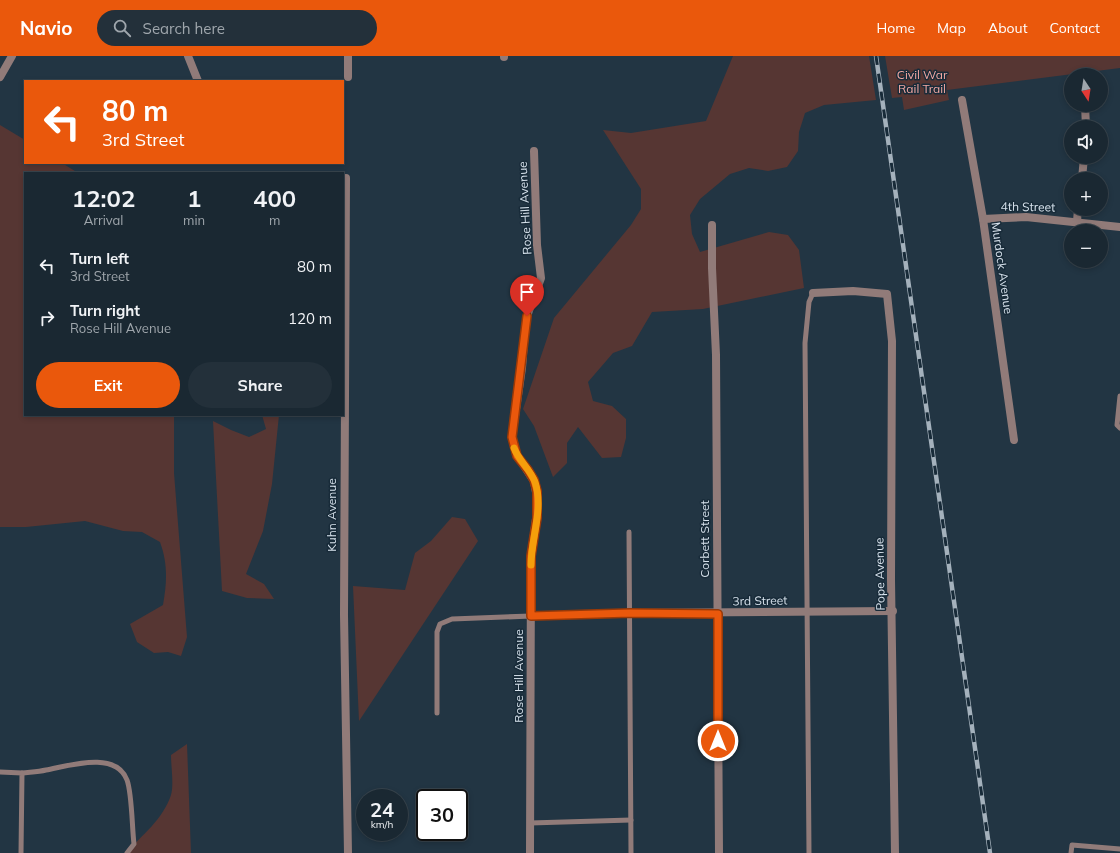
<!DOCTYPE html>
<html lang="en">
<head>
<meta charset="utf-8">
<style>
	:root { --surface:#1a2832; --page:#23303a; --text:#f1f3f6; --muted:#9fa6ac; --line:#38444d; --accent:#ea580c }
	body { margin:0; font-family:Mulish,sans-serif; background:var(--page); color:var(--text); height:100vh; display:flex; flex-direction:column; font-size:15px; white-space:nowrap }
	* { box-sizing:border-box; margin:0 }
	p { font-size:13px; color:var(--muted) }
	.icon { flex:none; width:22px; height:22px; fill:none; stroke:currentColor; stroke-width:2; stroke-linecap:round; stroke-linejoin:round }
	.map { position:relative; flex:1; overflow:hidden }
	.drawer { position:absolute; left:24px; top:116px; width:320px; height:244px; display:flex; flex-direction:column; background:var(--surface); border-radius:0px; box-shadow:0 2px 6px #0003,0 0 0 1px var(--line) }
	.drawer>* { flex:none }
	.banner { position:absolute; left:24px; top:24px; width:320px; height:84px; border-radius:0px; box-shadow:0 2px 6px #0003,0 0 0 1px var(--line); background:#ea580c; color:#fff; overflow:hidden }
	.needle { width:26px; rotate:168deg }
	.buttons { position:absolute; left:1064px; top:12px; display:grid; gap:8px }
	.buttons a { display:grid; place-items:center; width:44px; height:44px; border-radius:50%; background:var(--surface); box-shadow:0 2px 6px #0003,0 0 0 1px var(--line); font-size:20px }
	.speed { position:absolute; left:356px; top:733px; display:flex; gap:8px; font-size:20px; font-weight:700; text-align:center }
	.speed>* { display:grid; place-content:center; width:52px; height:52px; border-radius:50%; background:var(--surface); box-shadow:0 2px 6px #0003,0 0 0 1px var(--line); line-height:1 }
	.speed small { font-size:10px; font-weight:400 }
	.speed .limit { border:2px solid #111; border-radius:6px; background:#fff; color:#111 }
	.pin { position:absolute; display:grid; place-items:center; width:34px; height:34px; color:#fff; margin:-41px -17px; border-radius:50% 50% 50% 0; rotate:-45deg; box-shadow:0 0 4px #0007 }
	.pin .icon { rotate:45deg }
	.me { position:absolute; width:44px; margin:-22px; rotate:0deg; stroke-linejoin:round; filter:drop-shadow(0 0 3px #0008) }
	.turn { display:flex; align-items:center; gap:14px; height:84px; padding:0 12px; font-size:18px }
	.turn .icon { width:52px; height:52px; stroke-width:2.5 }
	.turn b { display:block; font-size:28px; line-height:34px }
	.eta { display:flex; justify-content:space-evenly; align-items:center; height:68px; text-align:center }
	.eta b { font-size:24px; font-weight:700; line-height:28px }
	.action { display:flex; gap:8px; margin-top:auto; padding:8px 12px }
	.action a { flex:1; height:46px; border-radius:24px; background:var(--accent); color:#fff; font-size:16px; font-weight:700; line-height:46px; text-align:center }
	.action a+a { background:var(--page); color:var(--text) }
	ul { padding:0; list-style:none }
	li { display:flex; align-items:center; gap:12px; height:52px; padding:0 12px }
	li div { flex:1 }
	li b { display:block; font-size:15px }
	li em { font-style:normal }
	header { display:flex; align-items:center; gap:24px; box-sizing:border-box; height:56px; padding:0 20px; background:var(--accent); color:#fff }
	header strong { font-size:19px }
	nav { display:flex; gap:22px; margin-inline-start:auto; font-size:14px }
	.search { width:280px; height:36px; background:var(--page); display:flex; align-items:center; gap:10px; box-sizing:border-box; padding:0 14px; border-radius:22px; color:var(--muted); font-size:15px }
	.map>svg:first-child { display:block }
	.green { fill:#563633 }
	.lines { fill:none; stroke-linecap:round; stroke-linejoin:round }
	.service { stroke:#917b79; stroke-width:5 }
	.minor { stroke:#917b79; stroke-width:8 }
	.rail-casing { stroke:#a4b1bc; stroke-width:4.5 }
	.rail { stroke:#182b39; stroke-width:3; stroke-dasharray:9; stroke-linecap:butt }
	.route-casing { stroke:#983908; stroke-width:10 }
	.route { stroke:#ea580c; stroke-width:7 }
	.slow { stroke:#f59e0b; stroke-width:7 }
	.labels { text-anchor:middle; stroke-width:3; stroke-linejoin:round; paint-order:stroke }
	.park-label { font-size:12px; fill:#f5a9a3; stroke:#182b39 }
	.street-label { font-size:12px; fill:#d7e2ec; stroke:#182b39 }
</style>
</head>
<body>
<header>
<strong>Navio</strong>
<div class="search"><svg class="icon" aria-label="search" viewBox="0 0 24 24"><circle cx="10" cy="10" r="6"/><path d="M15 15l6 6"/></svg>Search here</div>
<nav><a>Home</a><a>Map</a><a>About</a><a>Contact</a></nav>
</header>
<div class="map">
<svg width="1120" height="797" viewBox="0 0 1120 797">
	<rect width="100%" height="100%" fill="#223543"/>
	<!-- green -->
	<g class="green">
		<polygon points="733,0 869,0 876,44 824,49 805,57 799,76 798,95 787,111 768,115 749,112 730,118 700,143 690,159 692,178 700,196 769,176 788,179 799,194 804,232 703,253 652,256 632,290 613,297 588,326 593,345 612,350 626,363 626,382 621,401 602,402 578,371 567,387 567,407 553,421 534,370 523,353 554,262 631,169 641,153 641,133 603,74 631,77 706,65"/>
		<polygon points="885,0 1120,0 1120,12 947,34 949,44 904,54 902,41 892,42"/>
		<path d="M0 69 25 84V107H62L78 117H25V359H174V417L187 581 181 600 168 596 154 597 137 586 130 568 163 549C167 526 168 508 160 486L142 476 123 475 85 465 26 471H0Z"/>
		<polygon points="262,359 279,359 272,428 263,475 246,518 264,528 274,543 247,542 222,535 213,365 231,374 249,381 266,373"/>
		<polygon points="452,461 465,463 478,485 359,665 353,530 405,534 415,497 431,485"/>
		<path d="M187 688 191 797H125C142 780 163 763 171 739 174 728 171 711 171 699Z"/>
	</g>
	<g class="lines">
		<!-- service -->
		<g class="service">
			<polyline points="1120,340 1117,369 1120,372"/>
			<polyline points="629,476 631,797"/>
			<polyline points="437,657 437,576 440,568 452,563 531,560"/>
			<polyline points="0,716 22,717 21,797"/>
			<path d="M22 717C30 716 38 716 46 714 68 710 116 694 127 724 132 737 132 772 134 788L127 797"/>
			<polyline points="530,767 631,764"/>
			<polyline points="809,797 805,287 809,246 813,237"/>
			<polyline points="1071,797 1072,789 1120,793"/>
		</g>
		<!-- minor -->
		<g class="minor">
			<polyline points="188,0 198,25"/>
			<polyline points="504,1 504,0"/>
			<polyline points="0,21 12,0"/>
			<polyline points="348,21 348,0"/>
			<polyline points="962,44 983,163 1014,384"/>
			<polyline points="1085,49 1086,71"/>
			<polyline points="346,122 344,559 348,797"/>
			<polyline points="1082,123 1084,101"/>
			<polyline points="983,163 1026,161 1120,171"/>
			<polyline points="1077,165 1078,153"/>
			<polyline points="712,169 712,212 716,299 719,797"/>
			<polyline points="813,237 853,235 887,238 892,285 891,524 895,797"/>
			<polyline points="531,560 630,557 893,555"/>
			<polyline points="530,797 531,500 538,448 534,425 517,399 512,381 522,312 525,273 527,260 541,222 537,189 534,95"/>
		</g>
		<defs>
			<polyline id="rail" points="876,0 990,797"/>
		</defs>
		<!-- rail casing -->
		<use href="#rail" class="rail-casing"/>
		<!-- rail -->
		<use href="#rail" class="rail"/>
	</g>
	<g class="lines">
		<defs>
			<polyline id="route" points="527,260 512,381 517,400 528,414 534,424 537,435 537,462 531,500 531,560 630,557 718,558 718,685"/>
		</defs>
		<!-- route casing -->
		<use href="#route" class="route-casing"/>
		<!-- route -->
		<use href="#route" class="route"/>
		<!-- slow -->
		<path class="slow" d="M514 392C519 405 530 413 535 426 544 453 531 482 531 509"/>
	</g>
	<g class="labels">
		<!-- park labels -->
		<g class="park-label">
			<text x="922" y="23">Civil War<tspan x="922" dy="14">Rail Trail</tspan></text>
		</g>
		<!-- street labels -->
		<g class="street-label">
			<text transform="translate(1028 151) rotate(1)" y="4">4th Street</text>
			<text transform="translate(525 152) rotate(-93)" y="4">Rose Hill Avenue</text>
			<text transform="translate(1002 212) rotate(82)" y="4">Murdock Avenue</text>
			<text transform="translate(332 459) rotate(-90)" y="4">Kuhn Avenue</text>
			<text transform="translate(705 483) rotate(-90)" y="4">Corbett Street</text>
			<text transform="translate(880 518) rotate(-91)" y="4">Pope Avenue</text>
			<text transform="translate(760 545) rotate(-1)" y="4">3rd Street</text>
			<text transform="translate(519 620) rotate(-90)" y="4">Rose Hill Avenue</text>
		</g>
	</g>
</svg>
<div class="buttons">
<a><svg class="needle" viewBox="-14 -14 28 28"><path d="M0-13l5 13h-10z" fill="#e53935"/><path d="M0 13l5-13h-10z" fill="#9fa6ac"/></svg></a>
<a><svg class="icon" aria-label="sound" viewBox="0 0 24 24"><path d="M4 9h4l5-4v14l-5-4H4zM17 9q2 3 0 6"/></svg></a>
<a>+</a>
<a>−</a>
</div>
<div class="speed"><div>24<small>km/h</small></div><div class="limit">30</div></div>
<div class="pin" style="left:527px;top:260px;background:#d93025"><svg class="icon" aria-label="arrive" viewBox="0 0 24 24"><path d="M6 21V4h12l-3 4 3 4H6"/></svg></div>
<svg class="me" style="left:718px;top:685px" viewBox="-20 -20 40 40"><circle r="17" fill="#ea580c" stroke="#fff" stroke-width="3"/><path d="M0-11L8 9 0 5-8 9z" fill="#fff"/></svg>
<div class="banner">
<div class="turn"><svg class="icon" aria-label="left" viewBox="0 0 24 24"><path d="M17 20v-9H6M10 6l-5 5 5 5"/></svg><div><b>80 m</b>3rd Street</div></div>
</div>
<section class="drawer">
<div class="eta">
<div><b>12:02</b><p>Arrival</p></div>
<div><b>1</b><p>min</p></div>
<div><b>400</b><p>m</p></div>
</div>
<ul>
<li><svg class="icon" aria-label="left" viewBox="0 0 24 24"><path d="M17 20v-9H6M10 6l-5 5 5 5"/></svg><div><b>Turn left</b><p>3rd Street</p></div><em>80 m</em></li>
<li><svg class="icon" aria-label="right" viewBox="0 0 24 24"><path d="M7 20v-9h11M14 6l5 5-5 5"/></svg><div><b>Turn right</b><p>Rose Hill Avenue</p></div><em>120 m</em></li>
</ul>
<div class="action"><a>Exit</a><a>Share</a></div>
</section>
</div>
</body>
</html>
